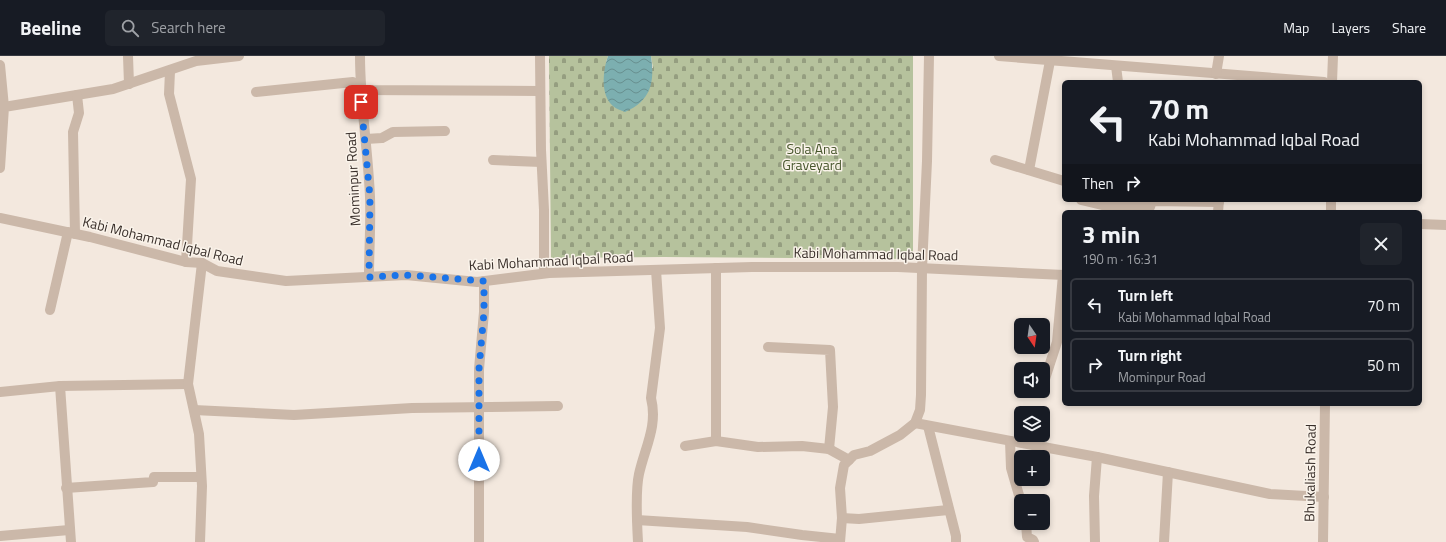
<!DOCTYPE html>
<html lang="en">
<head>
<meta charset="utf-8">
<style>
	:root { --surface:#171b24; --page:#20242c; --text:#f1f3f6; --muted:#9ea1a6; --line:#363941 }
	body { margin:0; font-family:"Titillium Web",sans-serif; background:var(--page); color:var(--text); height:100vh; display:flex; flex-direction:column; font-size:15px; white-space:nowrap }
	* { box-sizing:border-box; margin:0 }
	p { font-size:13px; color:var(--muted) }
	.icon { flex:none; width:22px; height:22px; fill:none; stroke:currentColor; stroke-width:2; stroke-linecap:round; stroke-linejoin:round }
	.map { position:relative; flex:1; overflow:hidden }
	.panel { position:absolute; left:1062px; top:154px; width:360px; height:196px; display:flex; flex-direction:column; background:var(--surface); border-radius:6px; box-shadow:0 2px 6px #0003 }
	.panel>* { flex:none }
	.banner { position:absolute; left:1062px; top:24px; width:360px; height:122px; border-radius:6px; box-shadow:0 2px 6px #0003; background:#171b24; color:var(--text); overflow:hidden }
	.needle { width:26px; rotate:167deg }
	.buttons { position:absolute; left:1014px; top:262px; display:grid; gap:8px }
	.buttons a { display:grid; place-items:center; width:36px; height:36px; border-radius:6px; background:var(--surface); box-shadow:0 2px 6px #0003; font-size:20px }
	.pin { position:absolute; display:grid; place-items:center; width:34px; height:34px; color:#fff; margin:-17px; border-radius:8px; box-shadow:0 2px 6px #0006 }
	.me { position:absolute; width:44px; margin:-22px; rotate:0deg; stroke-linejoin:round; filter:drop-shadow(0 0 3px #0008) }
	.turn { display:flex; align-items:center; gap:14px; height:84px; padding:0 20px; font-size:18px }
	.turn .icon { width:52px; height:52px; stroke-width:2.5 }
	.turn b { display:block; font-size:28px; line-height:34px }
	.then { display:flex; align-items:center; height:38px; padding:0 20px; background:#0003; gap:8px; font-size:15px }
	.round { display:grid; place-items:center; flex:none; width:42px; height:42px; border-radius:6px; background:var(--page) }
	.overview { display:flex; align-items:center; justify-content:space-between; height:68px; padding:0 20px }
	h1 { font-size:24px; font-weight:700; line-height:30px }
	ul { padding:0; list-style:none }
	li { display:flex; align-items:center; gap:12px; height:54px; margin:0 8px 6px; padding:0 12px; border:2px solid var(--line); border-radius:6px }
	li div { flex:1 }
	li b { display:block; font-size:15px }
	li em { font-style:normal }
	header { display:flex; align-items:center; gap:24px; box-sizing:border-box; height:56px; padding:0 20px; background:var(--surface); border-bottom:1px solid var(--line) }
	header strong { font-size:19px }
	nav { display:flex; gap:22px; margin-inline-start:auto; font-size:14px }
	.search { width:280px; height:36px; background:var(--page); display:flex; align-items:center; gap:10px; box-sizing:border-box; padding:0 14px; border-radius:6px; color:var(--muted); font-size:15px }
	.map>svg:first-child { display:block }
	.cemetery { fill:url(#cemetery-stones) }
	.water { fill:url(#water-waves) }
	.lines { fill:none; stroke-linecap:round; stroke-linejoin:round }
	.minor { stroke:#cbb8a9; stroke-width:10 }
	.route { stroke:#1a73e8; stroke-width:7; stroke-dasharray:0 12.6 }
	.labels { text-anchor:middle; stroke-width:3; stroke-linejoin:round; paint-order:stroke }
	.park-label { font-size:14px; fill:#48572d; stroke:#faf3ea }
	.street-label { font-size:14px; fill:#382e29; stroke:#faf3ea }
</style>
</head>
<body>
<header>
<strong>Beeline</strong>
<div class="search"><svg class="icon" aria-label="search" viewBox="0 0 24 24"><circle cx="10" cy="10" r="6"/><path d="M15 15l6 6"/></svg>Search here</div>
<nav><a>Map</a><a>Layers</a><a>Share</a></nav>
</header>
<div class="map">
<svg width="1446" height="486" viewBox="0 0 1446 486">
	<defs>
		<pattern id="cemetery-stones" width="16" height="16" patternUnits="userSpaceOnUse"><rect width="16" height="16" fill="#b6c29d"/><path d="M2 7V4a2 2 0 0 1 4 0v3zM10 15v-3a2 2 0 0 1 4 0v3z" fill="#959e80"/></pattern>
		<pattern id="water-waves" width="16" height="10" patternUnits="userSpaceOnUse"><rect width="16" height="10" fill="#7cafb0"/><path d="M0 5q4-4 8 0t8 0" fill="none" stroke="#678f8f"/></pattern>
	</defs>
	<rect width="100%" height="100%" fill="#f3e8de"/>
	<!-- cemetery -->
	<polygon class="cemetery" points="549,0 608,0 606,6 653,12 651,0 913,0 913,203 663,201 551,202"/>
	<!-- water -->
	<path class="water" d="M608 0H651C655 26 651 45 625 56 621 54 616 53 613 50 600 39 603 14 608 0Z"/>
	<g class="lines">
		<!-- minor -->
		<g class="minor">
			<polyline points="128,0 129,28"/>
			<path d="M360 0C360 47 368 94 370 141 371 167 369 194 369 221"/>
			<polyline points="540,0 541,94 544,154 544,217"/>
			<polyline points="999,0 1324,26"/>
			<polyline points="0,9 4,51"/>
			<polyline points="1116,10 1118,26"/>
			<polyline points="170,15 169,38 191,123 186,206"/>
			<polyline points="1216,18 1219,0"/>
			<polyline points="1332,26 1333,0"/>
			<polyline points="256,36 353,26 360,34 540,35"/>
			<polyline points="366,83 382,82 393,76 445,75"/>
			<polyline points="493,104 541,106"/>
			<polyline points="995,104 1064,125"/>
			<polyline points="0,112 4,51 113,33 196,5 239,0"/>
			<polyline points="1029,114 1050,5"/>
			<polyline points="1081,144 1102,149 1150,151 1152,145 1219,146"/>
			<polyline points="1331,144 1331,156"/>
			<polyline points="1218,156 1219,144"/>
			<polyline points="0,162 90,181 186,206 202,207 217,215 286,225 406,219 477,226 549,217 752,211 898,211 1064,219"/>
			<polyline points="1420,168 1446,169"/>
			<polyline points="75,178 73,76 79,57 77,39"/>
			<polyline points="716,212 716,385"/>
			<polyline points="50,254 68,176"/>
			<polyline points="768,291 830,294 833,351 829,393"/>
			<polyline points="1043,329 1057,286 1063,219"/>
			<polyline points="60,330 71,486"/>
			<polyline points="0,336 60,330 188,328"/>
			<polyline points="194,354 294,359 412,352 558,350"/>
			<polyline points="915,367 1097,401 1270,438 1324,441"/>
			<polyline points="928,370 956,480 956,486"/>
			<polyline points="1010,385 1011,412 1021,446"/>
			<polyline points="685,390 716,385 758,391 802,390 829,393 849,404"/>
			<polyline points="66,432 153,426 154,421 201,421"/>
			<polyline points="842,462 859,463 948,454"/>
			<polyline points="637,464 747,471 802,479 840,483"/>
			<polyline points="1026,467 1027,481 1033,484 1034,486"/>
			<polyline points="0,480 69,474"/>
			<polyline points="200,486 202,430 199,378 188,328 202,207"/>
			<polyline points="479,486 479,313 484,256 484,225"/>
			<path d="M638 486C637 467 635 436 639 418 645 391 658 370 651 342L660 272 656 214"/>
			<polyline points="840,486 842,462 840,432 844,409 854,399 870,395 900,379 915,367 920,354 921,339 922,212 927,105 929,0"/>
			<polyline points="1095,486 1094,440 1097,401"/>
			<polyline points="1164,486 1168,416"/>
			<polyline points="1323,486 1325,348"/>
		</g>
	</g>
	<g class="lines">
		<!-- route -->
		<polyline class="route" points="361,46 370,141 369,221 406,219 484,225 484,256 479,313 479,404"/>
	</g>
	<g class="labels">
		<!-- park labels -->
		<g class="park-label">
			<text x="812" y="98">Sola Ana<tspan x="812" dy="16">Graveyard</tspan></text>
		</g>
		<!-- street labels -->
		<g class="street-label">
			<text transform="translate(353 123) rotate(-93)" y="5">Mominpur Road</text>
			<text transform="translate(163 185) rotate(14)" y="5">Kabi Mohammad Iqbal Road</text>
			<text transform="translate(876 198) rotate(1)" y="5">Kabi Mohammad Iqbal Road</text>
			<text transform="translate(551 205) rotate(-3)" y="5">Kabi Mohammad Iqbal Road</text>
			<text transform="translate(1310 417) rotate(-89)" y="5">Bhukaliash Road</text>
		</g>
	</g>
</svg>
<div class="buttons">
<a><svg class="needle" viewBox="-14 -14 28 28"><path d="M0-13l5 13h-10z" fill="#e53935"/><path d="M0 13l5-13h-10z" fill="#9ea1a6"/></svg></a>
<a><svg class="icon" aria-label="sound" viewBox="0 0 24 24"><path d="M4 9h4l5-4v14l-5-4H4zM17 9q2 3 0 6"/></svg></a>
<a><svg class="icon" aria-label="layers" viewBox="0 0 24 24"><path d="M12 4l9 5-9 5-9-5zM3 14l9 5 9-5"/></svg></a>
<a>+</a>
<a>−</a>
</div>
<div class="pin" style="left:361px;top:46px;background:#d93025"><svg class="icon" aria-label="arrive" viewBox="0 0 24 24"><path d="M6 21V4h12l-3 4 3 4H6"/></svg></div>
<svg class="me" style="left:479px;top:404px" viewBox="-20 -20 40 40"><circle r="19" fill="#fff"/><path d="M0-13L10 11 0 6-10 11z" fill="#1a73e8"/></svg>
<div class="banner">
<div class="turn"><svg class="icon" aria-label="left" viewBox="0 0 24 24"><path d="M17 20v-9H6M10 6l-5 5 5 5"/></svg><div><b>70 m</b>Kabi Mohammad Iqbal Road</div></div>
<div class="then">Then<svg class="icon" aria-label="right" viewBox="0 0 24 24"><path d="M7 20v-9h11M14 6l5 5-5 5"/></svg></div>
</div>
<section class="panel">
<div class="overview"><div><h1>3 min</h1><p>190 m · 16:31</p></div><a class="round"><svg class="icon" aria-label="close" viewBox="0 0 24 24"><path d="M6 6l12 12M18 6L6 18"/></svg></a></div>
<ul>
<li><svg class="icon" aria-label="left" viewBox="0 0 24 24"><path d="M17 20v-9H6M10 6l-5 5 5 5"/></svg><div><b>Turn left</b><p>Kabi Mohammad Iqbal Road</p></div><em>70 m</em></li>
<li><svg class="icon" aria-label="right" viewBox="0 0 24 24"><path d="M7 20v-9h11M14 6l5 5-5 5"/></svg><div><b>Turn right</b><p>Mominpur Road</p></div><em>50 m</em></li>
</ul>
</section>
</div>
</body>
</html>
